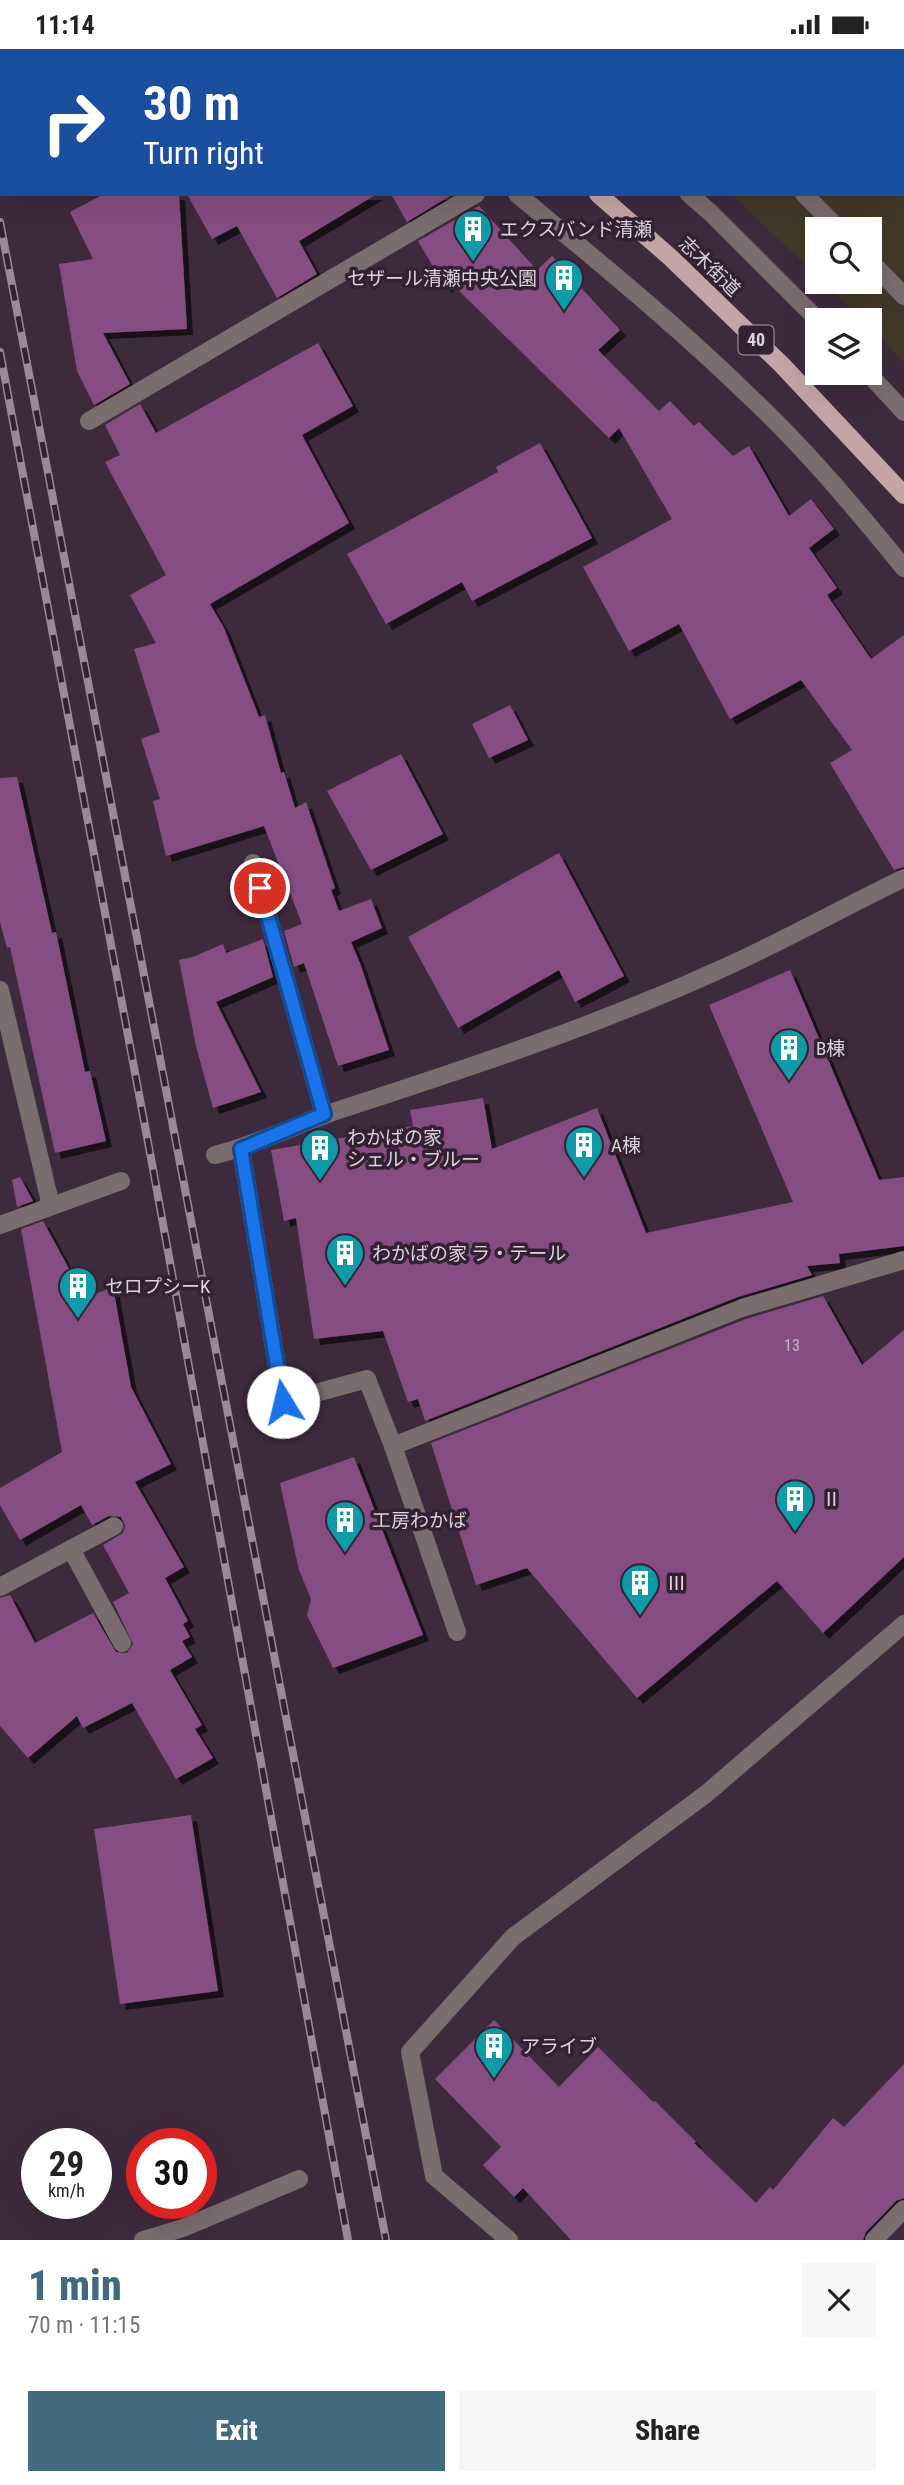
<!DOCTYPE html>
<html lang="en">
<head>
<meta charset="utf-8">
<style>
	:root { --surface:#fff; --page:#f6f6f6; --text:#222; --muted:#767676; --accent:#426a7f }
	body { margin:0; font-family:"Roboto Condensed","Noto Sans JP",sans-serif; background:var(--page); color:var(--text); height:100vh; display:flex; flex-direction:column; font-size:26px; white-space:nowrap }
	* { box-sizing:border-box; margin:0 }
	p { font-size:23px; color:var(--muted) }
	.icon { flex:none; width:38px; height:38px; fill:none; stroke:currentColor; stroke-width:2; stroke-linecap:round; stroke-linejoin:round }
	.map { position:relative; height:2191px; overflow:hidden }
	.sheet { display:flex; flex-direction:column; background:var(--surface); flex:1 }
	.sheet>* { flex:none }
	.guide { position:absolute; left:0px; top:0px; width:905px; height:147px; box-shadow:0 7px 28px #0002; background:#1a4fa0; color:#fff; overflow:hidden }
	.buttons { position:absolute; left:805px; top:168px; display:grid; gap:14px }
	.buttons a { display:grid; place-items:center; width:77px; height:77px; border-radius:0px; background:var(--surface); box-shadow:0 7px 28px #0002; font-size:35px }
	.speed { position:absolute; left:21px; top:2079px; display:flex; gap:14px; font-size:35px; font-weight:700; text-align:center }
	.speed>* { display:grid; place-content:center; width:91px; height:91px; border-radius:50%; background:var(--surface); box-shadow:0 7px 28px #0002; line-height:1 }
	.speed small { font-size:18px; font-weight:400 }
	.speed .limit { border:10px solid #d22; background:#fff; color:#111 }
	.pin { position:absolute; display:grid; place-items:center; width:60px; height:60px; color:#fff; margin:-30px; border:4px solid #fff; border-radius:50%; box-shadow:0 2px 7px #0007 }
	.me { position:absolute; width:77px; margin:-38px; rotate:351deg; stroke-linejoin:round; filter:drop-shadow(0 0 5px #0008) }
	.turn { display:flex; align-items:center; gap:24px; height:147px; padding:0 28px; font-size:32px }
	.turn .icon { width:91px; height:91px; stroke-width:2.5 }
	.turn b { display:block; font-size:49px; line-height:60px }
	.round { display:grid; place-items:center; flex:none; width:74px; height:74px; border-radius:0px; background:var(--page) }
	.summary { display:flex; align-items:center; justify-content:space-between; height:119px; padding:0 28px }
	h1 { font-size:42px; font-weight:800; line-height:52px; color:var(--accent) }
	.button { display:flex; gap:14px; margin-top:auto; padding:14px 28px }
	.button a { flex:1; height:80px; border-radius:0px; background:var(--accent); color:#fff; font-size:28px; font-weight:800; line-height:80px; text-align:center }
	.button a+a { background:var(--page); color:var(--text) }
	.status { display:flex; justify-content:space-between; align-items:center; height:49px; padding:0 35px; background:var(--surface); direction:ltr }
	.status svg { height:19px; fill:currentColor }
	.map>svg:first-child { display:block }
	.education { fill:#433828 }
	.building { fill:#864d83; filter:url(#shadow) }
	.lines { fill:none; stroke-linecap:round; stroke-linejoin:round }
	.minor { stroke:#7b6c6d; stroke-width:18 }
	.major { stroke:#c4a5a6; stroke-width:18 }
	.rail-casing { stroke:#9a8a99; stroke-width:8 }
	.rail { stroke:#342033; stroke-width:5; stroke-dasharray:16; stroke-linecap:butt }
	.route-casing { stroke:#114b97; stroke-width:18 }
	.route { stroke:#1a73e8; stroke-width:12 }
	.labels { text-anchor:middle; stroke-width:7; stroke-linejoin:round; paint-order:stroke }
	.number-label { font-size:16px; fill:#c8b0c6 }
	.shield { fill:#342033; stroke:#ab9caa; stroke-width:2 }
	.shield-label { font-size:18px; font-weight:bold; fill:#ded1dd }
	.poi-label { font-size:19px; fill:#ded1dd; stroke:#342033; text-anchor:start }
	.street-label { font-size:19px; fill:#ded1dd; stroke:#342033 }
</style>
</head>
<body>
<div class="status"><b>11:14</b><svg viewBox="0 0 49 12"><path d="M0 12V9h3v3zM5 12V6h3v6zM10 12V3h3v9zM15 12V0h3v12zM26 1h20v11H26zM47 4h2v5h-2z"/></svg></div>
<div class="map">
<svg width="904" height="2191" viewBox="0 0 904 2191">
	<defs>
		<filter id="shadow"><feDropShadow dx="6" dy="6" stdDeviation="0" flood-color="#0009"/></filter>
	</defs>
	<rect width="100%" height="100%" fill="#3e2a3d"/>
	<!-- education -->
	<polygon class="education" points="561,0 904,0 904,314 870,277 870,271 864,271 823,233 870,233 870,180 817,180 817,227 731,145 903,145 903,2"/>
	<!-- building -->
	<g class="building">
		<polygon points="104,145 179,145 187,280 103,284 130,335 94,356 77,322 59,215 93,210 70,163"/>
		<polygon points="187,145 377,145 299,192 317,225 277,249 237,177 212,190"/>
		<polygon points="391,145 453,145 407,173"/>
		<polygon points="479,157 537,221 552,207 620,281 598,301 659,362 670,352 694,377 699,373 733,407 749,397 789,467 811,450 834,480 809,499 837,539 827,546 871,610 904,586 904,818 894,821 830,714 852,701 801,631 730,670 679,575 629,602 583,518 672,470 619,379 609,389 451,234 445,238 418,192"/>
		<polygon points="318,294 353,357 302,386 349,474 210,555 224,579 259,668 265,666 281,724 284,723 295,759 306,753 335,839 331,841 339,862 371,850 382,879 351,893 360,914 389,1001 338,1017 304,914 294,918 284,882 302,875 264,777 166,807 153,752 160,750 141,690 160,683 134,600 156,594 130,546 166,526 105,413 120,406 105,376 140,355 156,384"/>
		<polygon points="540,394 592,489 472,552 462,533 386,575 347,505 498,423 496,418"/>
		<polygon points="510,656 528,691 489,709 472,675"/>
		<polygon points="401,705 443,785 371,821 327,742"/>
		<polygon points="17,728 52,884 56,883 85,1023 90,1022 106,1092 55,1104 10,898 7,899 0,873 0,729"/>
		<polygon points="559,804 624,927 575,953 559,921 458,979 408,888"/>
		<polygon points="263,890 273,928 216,953 261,1043 213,1059 196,997 179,911 193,908 223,895 226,904"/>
		<polygon points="790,921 879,1131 904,1128 904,1197 839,1205 840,1214 807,1217 812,1226 738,1248 425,1372 418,1350 408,1353 383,1282 314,1290 296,1169 284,1172 271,1101 413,1077 410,1061 483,1049 492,1100 597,1059 646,1184 793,1153 709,956"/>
		<polygon points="20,1128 33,1152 17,1158 12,1131"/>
		<polygon points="43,1172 85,1249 113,1238 131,1338 171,1415 135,1433 184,1518 165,1529 188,1572 183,1575 190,1588 182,1592 192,1608 170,1621 202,1676 195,1680 213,1709 176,1730 132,1654 83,1679 77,1667 28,1709 0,1677 0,1549 10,1546 35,1594 93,1564 116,1603 127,1604 133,1595 113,1553 129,1544 103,1496 123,1484 125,1477 121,1468 109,1467 92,1476 81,1456 20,1491 0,1456 0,1439 62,1403 21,1180"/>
		<polygon points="823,1247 862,1316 904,1281 904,1508 823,1584 777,1532 637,1649 527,1519 476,1536 431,1394 746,1270"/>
		<polygon points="354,1408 423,1586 333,1619 307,1566 311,1550 299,1521 280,1434"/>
		<polygon points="191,1766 218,1942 120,1955 94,1780"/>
		<polygon points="494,1971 559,2038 598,1998 653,2053 655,2052 696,2093 694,2094 756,2154 770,2138 773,2141 833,2069 844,2078 904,2015 904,2149 896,2152 866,2183 863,2191 571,2191 523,2139 514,2148 483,2116 501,2098 435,2030"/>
	</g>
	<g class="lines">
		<!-- minor -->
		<g class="minor">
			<polyline points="305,0 308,2"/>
			<polyline points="503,0 506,2"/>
			<polyline points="662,0 664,2"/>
			<path d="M517 145C595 210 674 274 747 345 804 398 855 459 904 519"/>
			<polyline points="689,145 712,165 818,271"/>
			<polyline points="804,145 839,180"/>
			<polyline points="870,212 904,247"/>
			<polyline points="868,324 904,363"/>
			<polyline points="89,372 476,145"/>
			<polyline points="253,814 324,1065"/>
			<polyline points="0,941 51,1157"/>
			<polyline points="241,1100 283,1353 367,1330 393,1397"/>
			<path d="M215 1106C260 1095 301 1073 345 1059 471 1018 598 976 719 921 782 893 842 859 904 829"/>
			<polyline points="0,1176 121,1132"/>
			<polyline points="71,1500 122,1594"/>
			<polyline points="0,1538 114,1477"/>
			<polyline points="457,1583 393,1397 742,1259 904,1211"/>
			<polyline points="143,2191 183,2179 299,2130"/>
			<polyline points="509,2191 434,2127 410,2003 513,1888 706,1745 904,1575"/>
			<polyline points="874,2191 904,2160"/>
		</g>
		<!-- major -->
		<g class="major">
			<polyline points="405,0 407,2"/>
			<polyline points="598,145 671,209 782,316 904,446"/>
		</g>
		<defs>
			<g id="rail">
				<polyline points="0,173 386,2191"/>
				<polyline points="0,303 153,1120 348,2191"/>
			</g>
		</defs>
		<!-- rail casing -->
		<use href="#rail" class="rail-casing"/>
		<!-- rail -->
		<use href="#rail" class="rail"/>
	</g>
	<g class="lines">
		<defs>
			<polyline id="route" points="260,839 324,1065 241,1100 283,1353"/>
		</defs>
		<!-- route casing -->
		<use href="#route" class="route-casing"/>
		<!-- route -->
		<use href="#route" class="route"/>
	</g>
	<!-- icons -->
	<defs>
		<symbol id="building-pin" viewBox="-11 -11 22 30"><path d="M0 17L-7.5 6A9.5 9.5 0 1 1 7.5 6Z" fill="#0f9aa8" stroke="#342033"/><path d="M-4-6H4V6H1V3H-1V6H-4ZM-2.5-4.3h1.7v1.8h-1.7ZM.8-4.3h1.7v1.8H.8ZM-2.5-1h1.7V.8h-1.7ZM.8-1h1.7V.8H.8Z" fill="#fff"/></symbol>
	</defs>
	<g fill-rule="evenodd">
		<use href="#building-pin" x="451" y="158" width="44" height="60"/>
		<use href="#building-pin" x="542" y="207" width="44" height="60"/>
		<use href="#building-pin" x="767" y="977" width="44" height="60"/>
		<use href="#building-pin" x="562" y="1074" width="44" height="60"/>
		<use href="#building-pin" x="298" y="1077" width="44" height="60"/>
		<use href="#building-pin" x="323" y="1182" width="44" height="60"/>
		<use href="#building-pin" x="56" y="1215" width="44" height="60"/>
		<use href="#building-pin" x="773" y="1428" width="44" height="60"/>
		<use href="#building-pin" x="323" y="1449" width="44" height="60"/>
		<use href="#building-pin" x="618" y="1512" width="44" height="60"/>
		<use href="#building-pin" x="472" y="1975" width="44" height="60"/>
	</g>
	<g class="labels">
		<!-- number labels -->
		<g class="number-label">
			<text x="792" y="1302">13</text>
		</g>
		<!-- shield labels -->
		<rect class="shield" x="738.5" y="276.5" width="35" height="29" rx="5"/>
		<g class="shield-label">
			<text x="756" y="297">40</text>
		</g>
		<!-- poi labels -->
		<g class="poi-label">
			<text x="500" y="187">エクスバンド清瀬</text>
			<text x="537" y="236" text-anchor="end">セザール清瀬中央公園</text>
			<text x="816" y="1006">B棟</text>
			<text x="347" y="1095">わかばの家<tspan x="347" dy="22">シェル・ブルー</tspan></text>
			<text x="611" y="1103">A棟</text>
			<text x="372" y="1211">わかばの家 ラ・テール</text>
			<text x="105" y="1244">セロプシーK</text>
			<text x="822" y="1457">Ⅱ</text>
			<text x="372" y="1478">工房わかば</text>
			<text x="667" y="1541">Ⅲ</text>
			<text x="521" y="2004">アライブ</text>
		</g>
		<!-- street labels -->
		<g class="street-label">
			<text transform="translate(710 217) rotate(44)" y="7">志木街道</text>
		</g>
	</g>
</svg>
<div class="buttons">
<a><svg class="icon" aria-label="search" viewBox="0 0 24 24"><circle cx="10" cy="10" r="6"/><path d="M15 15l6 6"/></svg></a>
<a><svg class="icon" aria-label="layers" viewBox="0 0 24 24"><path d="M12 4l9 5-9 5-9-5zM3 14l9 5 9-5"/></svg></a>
</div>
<div class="speed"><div>29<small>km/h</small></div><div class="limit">30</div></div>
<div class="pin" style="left:260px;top:839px;background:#d93025"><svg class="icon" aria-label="arrive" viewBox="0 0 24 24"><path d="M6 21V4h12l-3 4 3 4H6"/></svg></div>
<svg class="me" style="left:283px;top:1353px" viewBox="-20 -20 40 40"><circle r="19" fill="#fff"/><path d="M0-13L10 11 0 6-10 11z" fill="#1a73e8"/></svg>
<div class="guide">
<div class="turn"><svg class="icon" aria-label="right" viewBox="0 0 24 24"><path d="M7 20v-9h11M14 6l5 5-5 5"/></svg><div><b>30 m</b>Turn right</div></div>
</div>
</div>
<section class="sheet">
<div class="summary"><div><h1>1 min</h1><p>70 m · 11:15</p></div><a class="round"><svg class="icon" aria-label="close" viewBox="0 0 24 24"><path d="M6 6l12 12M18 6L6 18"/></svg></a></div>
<div class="button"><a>Exit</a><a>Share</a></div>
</section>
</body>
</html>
